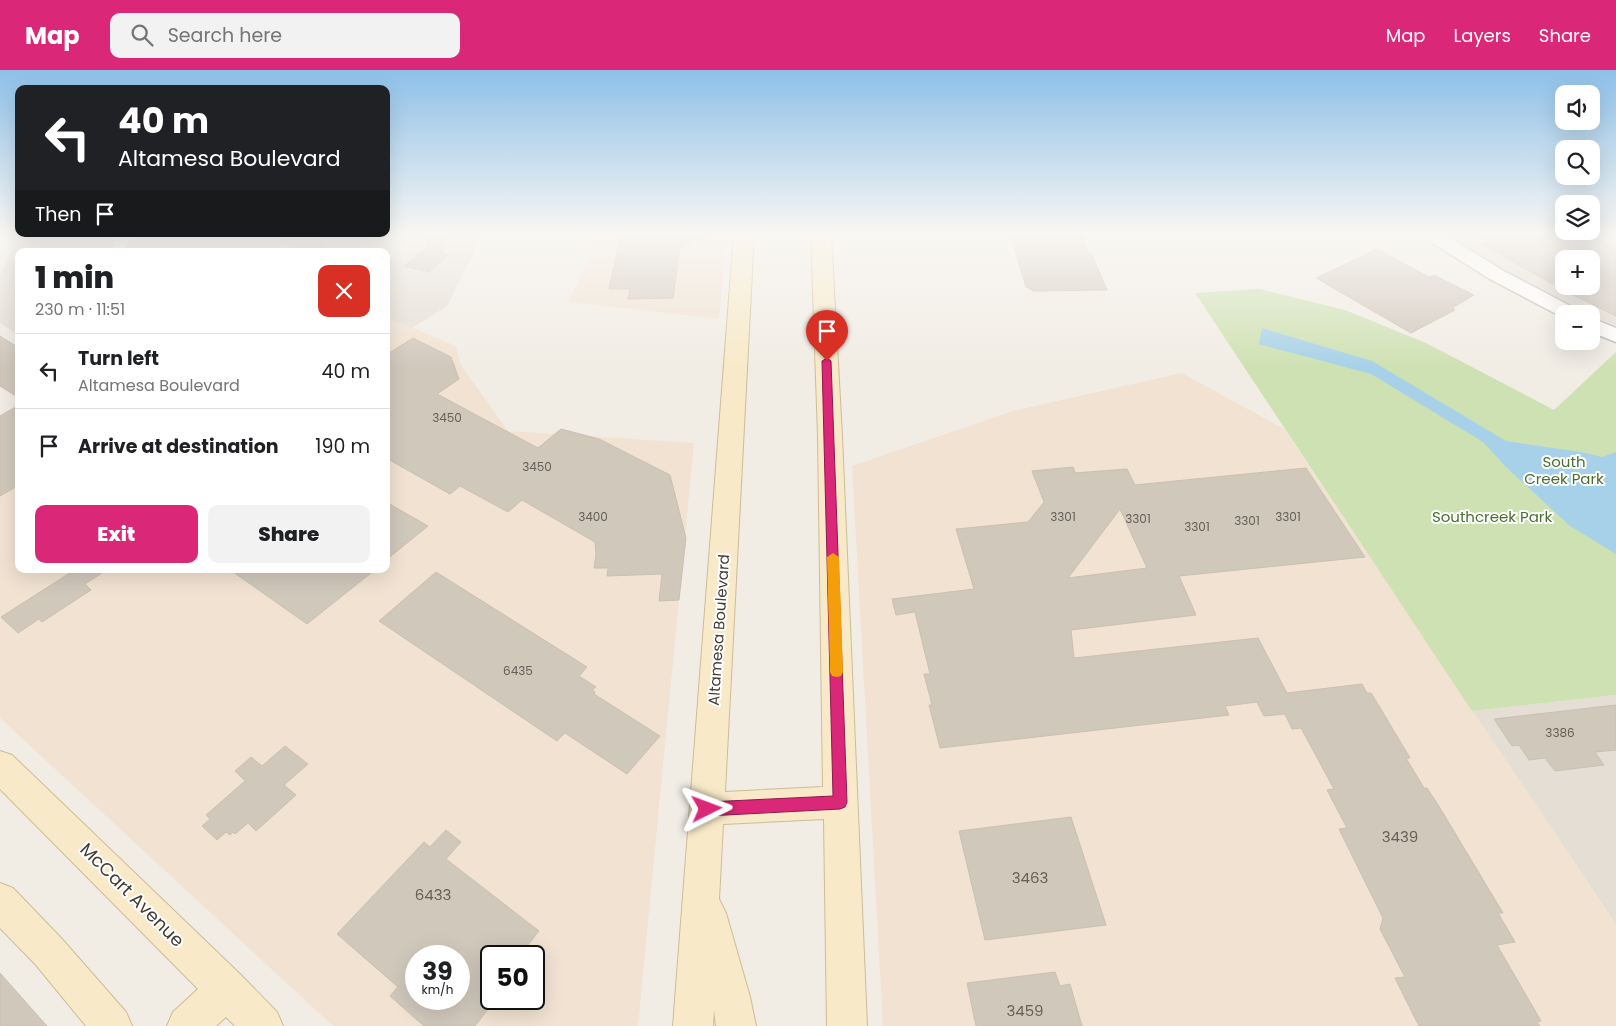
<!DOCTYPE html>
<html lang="en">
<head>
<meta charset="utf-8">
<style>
	:root { --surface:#fff; --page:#f2f2f2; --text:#202124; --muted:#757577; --line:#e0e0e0; --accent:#db2777 }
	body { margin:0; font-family:Poppins,sans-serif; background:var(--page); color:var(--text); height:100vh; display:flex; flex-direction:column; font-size:19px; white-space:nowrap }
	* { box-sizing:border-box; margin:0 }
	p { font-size:16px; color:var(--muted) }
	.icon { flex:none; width:28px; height:28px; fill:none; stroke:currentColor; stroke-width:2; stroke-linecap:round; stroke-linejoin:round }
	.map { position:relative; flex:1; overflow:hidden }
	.side { position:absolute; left:15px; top:178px; width:375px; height:325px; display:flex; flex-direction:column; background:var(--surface); border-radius:10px; box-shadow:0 5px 20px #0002 }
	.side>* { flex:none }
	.hud { position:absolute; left:15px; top:15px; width:375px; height:152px; border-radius:10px; box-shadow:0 5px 20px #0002; background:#202124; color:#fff; overflow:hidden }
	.fabs { position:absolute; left:1555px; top:15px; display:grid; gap:10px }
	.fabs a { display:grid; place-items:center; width:45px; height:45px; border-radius:10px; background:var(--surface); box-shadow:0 5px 20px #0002; font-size:25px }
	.speed { position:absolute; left:405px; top:875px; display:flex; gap:10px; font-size:25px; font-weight:700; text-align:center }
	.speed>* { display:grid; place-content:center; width:65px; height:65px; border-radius:50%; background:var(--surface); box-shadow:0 5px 20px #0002; line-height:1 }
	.speed small { font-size:12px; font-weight:400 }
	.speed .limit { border:2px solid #111; border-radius:8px; background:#fff; color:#111 }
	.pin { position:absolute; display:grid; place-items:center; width:42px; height:42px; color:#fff; margin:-51px -21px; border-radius:50% 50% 50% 0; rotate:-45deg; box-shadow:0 0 5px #0007 }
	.pin .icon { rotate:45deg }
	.me { position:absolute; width:55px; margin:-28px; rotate:87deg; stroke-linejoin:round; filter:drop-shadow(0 0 4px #0008) }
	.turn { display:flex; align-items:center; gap:18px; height:105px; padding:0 20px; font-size:22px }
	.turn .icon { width:65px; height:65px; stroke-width:2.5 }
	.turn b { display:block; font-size:35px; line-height:42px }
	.then { display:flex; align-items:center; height:48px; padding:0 20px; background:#0003; gap:10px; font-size:19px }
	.round { display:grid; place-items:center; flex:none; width:52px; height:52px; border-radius:10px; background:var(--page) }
	.summary { display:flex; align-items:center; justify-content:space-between; height:85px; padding:0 20px }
	h1 { font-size:30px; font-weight:800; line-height:38px }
	.cta { display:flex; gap:10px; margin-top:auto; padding:10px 20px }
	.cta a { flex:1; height:58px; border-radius:10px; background:var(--accent); color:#fff; font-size:20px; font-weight:800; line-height:58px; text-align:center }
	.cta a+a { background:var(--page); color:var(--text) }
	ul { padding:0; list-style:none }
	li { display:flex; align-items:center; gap:15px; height:75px; padding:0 20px; border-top:1px solid var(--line) }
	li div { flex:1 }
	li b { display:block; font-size:19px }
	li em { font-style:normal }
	header { display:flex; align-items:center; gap:30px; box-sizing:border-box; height:70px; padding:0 25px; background:var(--accent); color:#fff }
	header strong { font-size:24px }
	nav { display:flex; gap:28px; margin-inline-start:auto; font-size:18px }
	.search { width:350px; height:45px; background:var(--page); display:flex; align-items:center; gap:12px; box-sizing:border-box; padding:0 18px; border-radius:10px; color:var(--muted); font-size:19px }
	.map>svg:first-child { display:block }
	.residential { fill:#e4ded4; fill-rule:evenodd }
	.commercial { fill:#f1e2d2; fill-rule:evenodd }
	.green { fill:#cee1b2 }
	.water { fill:#a7d1e8 }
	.building { fill:#d1c8bc; stroke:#cbbfb0; fill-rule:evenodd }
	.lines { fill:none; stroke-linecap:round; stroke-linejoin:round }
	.minor-casing { stroke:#beb7ac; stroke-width:2 }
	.tertiary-casing { stroke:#beb7ac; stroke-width:3 }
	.secondary-casing { stroke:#ccbc99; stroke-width:2 }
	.minor { fill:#fff; fill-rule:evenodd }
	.tertiary { fill:#fff; fill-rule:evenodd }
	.secondary { fill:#f8eac8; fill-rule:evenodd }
	.route { fill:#db2777; stroke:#8e194d }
	.slow { fill:#f59e0b }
	.labels { text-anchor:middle; stroke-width:4; stroke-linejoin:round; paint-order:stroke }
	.number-label { font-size:12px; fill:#666058 }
	.park-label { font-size:15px; fill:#4a6e2f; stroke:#fff }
	.street-label { font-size:15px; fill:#433d36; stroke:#fff }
	.near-number-label { font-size:15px; fill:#666058 }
	.near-street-label { font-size:18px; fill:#433d36; stroke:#fff }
</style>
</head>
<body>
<header>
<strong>Map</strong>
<div class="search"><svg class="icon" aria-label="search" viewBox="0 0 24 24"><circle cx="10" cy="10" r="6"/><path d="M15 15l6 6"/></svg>Search here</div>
<nav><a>Map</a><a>Layers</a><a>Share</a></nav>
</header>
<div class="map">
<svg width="1616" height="956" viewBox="0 0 1616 956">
	<rect width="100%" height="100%" fill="#f1ede5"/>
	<!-- residential -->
	<g class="residential">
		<polygon points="18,164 483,164 447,236 412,258 386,247 386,181 19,181 19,265 0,253 0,206"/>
		<path d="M1448 164H1616V256L1565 234 1522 211ZM1564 189H1591V216H1564Z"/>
		<polygon points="1616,625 1616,854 1472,641"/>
	</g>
	<!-- commercial -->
	<g class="commercial">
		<polygon points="588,164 727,164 719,249 568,232 590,187"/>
		<path d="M386 247 456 276 460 294 508 361 694 373 638 956H333L0 648V370L19 359V499H386ZM416 886H459V929H416ZM491 886H534V929H491Z"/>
		<polygon points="1182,303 1284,359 1616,854 1616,956 883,956 852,396 1013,341"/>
	</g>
	<!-- green -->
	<polygon class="green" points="1259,219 1345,240 1426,273 1554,340 1616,282 1616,625 1472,641 1195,223"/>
	<!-- water -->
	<polygon class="water" points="1262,258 1372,291 1506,371 1581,382 1602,387 1616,382 1616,484 1570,456 1506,397 1483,372 1371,304 1259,274"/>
	<!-- building -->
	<g class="building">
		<polygon points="269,164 315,164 329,181 299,181"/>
		<polygon points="429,164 444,164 443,184 448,185 429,202 404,196 428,176"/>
		<polygon points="621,164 707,164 680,178 673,228 628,229 630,219 609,219"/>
		<polygon points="1010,164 1081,164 1089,185 1092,185 1107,220 1034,221 1026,217"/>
		<path d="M1477 164H1587L1616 178V246L1563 220 1480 173 1488 171ZM1564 189H1591V216H1564Z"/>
		<polygon points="1377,179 1429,207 1434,205 1474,225 1452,238 1455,240 1411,263 1316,208"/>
		<polygon points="0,266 19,278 19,328 0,316"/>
		<polygon points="413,268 451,287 459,309 437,324 538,378 561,359 599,369 670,405 686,468 679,530 659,531 662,504 607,506 608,498 594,498 596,484 595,472 522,430 508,442 460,416 450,424 386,388 386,285"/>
		<polygon points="19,335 19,415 0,426 0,346"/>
		<path d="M1073 397 1075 403 1127 399 1135 415 1306 398 1365 487 1179 506 1196 545 1071 560 1074 588 1258 568 1287 623 1362 614 1367 623H1371L1382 641 1410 688H1406L1424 718H1427L1440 738 1503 843H1498L1515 872 1497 875 1541 951 1537 952 1540 956H1419L1395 908 1405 907 1380 859 1383 848 1339 759 1347 758 1327 720 1334 719 1301 658 1292 659 1285 644 1264 646 1257 632 1225 636 1229 645 940 678 929 635H932L924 604H930L915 542 896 545 892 529 974 519 956 459 1028 452 1044 432 1032 401ZM1120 439 1147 498 1068 508Z"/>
		<polygon points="386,432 428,456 386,490"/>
		<polygon points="76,499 108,499 85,514 91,520 42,552 39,549 18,563 1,547"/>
		<polygon points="229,499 376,499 307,554"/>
		<polygon points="436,502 587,597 579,606 596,617 592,620 595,622 594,624 660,666 627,704 565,663 557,671 379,551"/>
		<polygon points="1616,635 1616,680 1595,682 1604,695 1555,701 1545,688 1529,690 1519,675 1512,676 1494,649"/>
		<polygon points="285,676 308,694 284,715 296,725 256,761 248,753 235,764 233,762 230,765 226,762 217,770 202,756 210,749 206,745 245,711 235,701 251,687 262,696"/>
		<polygon points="1071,747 1106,855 985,870 959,761"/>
		<path d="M446 760 461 772 446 789 539 861 519 886H491V935L475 956H424L390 926 398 917 337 864 424 772 430 777ZM416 886H459V929H416Z"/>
		<polygon points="1055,902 1060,916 1070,914 1082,956 976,956 967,913"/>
		<polygon points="0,903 47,956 0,956"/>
	</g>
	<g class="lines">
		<defs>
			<polygon id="minor" points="120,164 135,164 128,173 125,181 111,181 114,172"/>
			<g id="tertiary">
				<polygon points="1422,164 1444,164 1502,200 1578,240 1581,244 1564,244 1564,248 1488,208 1425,168"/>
				<polygon points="1591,248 1616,258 1616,272 1591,262"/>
			</g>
			<g id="secondary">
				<polygon points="734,164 754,164 725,722 823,717 818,366 811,164 831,164 842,366 867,956 827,956 824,749 723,754 719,829 726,843 750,927 756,956 716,956 714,940 713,956 673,956"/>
				<polygon points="0,681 12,685 241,905 277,942 283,956 235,956 226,947 216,956 167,956 173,942 198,919 0,719"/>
				<polygon points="0,813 13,818 62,869 126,942 132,956 86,956 36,895 0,858"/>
			</g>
		</defs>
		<!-- minor casing -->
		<use href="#minor" class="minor-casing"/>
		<!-- tertiary casing -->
		<use href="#tertiary" class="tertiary-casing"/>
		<!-- secondary casing -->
		<use href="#secondary" class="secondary-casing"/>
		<!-- minor -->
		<use href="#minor" class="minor"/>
		<!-- tertiary -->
		<use href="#tertiary" class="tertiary"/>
		<!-- secondary -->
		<use href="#secondary" class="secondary"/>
	</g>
	<!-- sky -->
	<linearGradient id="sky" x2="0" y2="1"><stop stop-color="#8ec0e8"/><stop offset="0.55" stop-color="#f9f7f3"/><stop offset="1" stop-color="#f9f7f3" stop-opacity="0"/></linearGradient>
	<rect width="1616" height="298" fill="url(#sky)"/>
	<!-- route -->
	<polygon class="route" points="827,288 831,291 847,732 845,737 840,739 707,746 702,744 700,739 702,734 707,732 833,726 822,291"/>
	<!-- slow -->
	<polygon class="slow" points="833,483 839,487 843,602 841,606 837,607 832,606 830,602 827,487"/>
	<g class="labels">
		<!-- number labels -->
		<g class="number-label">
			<text x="447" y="352">3450</text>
			<text x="537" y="401">3450</text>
			<text x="593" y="451">3400</text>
			<text x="1063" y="451">3301</text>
			<text x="1288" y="451">3301</text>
			<text x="1138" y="453">3301</text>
			<text x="1247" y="455">3301</text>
			<text x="1197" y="461">3301</text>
			<text x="518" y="605">6435</text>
			<text x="1560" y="667">3386</text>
		</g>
		<!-- park labels -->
		<g class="park-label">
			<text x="1564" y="397">South<tspan x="1564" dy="17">Creek Park</tspan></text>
			<text x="1492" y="452">Southcreek Park</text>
		</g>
		<!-- street labels -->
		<g class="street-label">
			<text transform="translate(719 560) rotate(-86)" y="5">Altamesa Boulevard</text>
		</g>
		<!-- near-number labels -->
		<g class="near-number-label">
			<text x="1400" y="772">3439</text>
			<text x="1030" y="813">3463</text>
			<text x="433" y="830">6433</text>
			<text x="1025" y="946">3459</text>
		</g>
		<!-- near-street labels -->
		<g class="near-street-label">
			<text transform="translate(132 825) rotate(45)" y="6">McCart Avenue</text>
		</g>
	</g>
</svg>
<div class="fabs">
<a><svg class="icon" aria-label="sound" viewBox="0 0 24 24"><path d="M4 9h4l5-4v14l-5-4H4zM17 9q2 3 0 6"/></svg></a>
<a><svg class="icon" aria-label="search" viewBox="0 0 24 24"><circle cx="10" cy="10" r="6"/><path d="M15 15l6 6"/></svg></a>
<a><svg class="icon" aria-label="layers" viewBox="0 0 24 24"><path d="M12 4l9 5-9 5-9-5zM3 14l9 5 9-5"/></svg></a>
<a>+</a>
<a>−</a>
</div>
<div class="speed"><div>39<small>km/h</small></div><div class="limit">50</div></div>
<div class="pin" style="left:827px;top:291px;background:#d93025"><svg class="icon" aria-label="arrive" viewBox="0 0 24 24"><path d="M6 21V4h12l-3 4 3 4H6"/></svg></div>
<svg class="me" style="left:707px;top:739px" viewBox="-20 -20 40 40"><path d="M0-17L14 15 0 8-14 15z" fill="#db2777" stroke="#fff" stroke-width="4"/></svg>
<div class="hud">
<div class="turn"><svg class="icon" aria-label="left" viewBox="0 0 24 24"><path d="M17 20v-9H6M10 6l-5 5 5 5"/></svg><div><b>40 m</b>Altamesa Boulevard</div></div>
<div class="then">Then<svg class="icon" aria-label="arrive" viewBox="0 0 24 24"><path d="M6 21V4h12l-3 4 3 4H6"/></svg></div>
</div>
<section class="side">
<div class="summary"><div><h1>1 min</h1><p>230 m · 11:51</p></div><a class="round" style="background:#d93025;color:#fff"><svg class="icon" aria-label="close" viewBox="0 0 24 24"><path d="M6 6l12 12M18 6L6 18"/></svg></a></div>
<ul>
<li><svg class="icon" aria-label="left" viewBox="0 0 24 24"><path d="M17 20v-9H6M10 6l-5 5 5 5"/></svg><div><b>Turn left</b><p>Altamesa Boulevard</p></div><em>40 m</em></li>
<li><svg class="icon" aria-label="arrive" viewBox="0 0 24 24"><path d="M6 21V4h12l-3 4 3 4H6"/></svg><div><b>Arrive at destination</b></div><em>190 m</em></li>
</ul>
<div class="cta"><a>Exit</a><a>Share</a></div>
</section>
</div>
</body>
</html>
